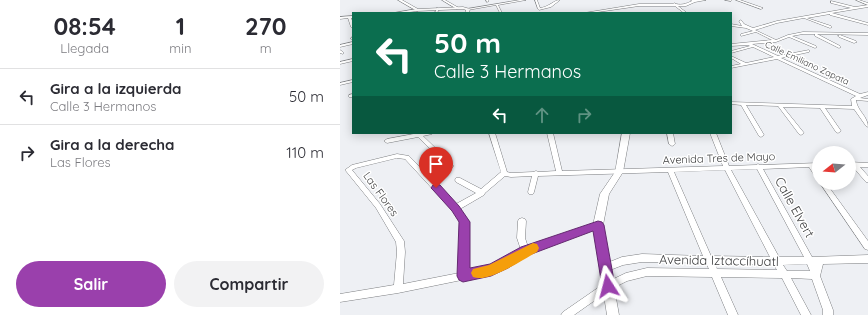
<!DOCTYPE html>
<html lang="es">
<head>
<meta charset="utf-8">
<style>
	:root { --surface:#fff; --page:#f2f2f3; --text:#2b2b33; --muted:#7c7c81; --line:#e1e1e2; --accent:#9a40ac }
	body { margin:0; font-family:Quicksand,sans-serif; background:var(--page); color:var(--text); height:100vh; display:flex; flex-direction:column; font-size:15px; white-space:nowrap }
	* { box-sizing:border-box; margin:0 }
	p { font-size:13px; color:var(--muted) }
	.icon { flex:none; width:22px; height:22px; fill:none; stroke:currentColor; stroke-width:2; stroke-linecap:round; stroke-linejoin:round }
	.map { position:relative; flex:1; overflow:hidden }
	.details { display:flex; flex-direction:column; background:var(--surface); width:340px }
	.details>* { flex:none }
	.banner { position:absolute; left:12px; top:12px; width:380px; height:122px; border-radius:0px; box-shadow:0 2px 10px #0003; background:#0b6e4f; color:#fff; overflow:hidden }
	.needle { width:26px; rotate:253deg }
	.buttons { position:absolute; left:472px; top:146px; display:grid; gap:8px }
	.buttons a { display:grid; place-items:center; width:44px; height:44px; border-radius:50%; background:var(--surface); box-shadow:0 2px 10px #0003; font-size:20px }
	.pin { position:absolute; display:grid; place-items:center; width:34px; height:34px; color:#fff; margin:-41px -17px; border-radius:50% 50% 50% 0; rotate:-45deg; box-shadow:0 0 4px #0007 }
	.pin .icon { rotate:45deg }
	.me { position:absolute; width:44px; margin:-22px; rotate:351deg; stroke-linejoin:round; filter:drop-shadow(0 0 3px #0008) }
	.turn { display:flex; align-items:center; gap:14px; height:84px; padding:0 16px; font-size:18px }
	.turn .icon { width:52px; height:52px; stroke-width:2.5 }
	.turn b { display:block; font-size:28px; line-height:34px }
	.lanes { display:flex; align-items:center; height:38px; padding:0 16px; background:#0003; justify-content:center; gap:20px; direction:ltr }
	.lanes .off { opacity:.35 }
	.eta { display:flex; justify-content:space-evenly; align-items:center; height:68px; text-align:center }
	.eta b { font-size:24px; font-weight:700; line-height:28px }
	.primary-button { display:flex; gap:8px; margin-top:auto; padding:8px 16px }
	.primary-button a { flex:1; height:46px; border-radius:24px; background:var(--accent); color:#fff; font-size:16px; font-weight:700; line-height:46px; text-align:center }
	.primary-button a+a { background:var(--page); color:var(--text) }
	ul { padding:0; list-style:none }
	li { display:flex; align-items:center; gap:12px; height:56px; padding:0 16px; border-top:1px solid var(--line) }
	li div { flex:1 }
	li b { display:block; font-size:15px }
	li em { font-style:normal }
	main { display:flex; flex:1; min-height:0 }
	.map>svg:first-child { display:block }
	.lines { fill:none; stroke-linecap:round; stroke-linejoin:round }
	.street-casing { stroke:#7c7e81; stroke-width:1 }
	.secondary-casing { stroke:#7c7e81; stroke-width:1 }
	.street { fill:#fff; fill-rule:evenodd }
	.secondary { fill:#fff; fill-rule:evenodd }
	.route { fill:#9a40ac; stroke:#642a70 }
	.slow { fill:#f59e0b }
	.labels { text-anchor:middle; stroke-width:3; stroke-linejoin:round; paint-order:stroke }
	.far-street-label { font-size:9px; fill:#3c3d3e; stroke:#fff }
	.street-label { font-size:11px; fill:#3c3d3e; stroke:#fff }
	.near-street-label { font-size:13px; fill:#3c3d3e; stroke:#fff }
</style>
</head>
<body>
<main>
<section class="details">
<div class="eta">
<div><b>08:54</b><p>Llegada</p></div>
<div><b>1</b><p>min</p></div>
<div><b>270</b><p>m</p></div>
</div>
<ul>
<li><svg class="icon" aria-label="left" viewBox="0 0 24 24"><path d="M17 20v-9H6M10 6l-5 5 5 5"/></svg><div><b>Gira a la izquierda</b><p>Calle 3 Hermanos</p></div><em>50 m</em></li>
<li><svg class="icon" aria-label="right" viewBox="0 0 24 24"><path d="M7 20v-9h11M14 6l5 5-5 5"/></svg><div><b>Gira a la derecha</b><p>Las Flores</p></div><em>110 m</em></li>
</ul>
<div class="primary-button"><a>Salir</a><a>Compartir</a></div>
</section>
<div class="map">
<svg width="528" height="315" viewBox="0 0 528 315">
	<rect width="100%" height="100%" fill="#eef0f4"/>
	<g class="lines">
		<defs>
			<g id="street">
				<polygon points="102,0 105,0 119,8 117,9"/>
				<polygon points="146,0 148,0 149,1 147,2"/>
				<polygon points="180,0 186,0 158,5 162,13 160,13 156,5 128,10 127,9"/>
				<path d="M195 0H197L200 8C209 7 214 0 220 0L211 7 199 10 198 9Z"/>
				<path d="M351 0H366L355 2 346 6H338L347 13H344L335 6H299L251 13H244L299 4H333L334 3C340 6 346 4 352 1Z"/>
				<polygon points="385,0 392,0 391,1"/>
				<polygon points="396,0 400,0 423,8 421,9"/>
				<polygon points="516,0 519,0 528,3 528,5"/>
				<path d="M491 1 515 7 528 5V7L492 13 528 23V25L490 15V14L467 18 491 26 492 27 490 28 464 18 437 23 415 30 436 40 448 35 463 32 528 33V35L477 34 500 46 501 47 499 48 475 36V34H463L452 36 476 46 477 47 475 48 449 37 436 42 412 44 438 56 469 50V52L441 58 520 94 528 92V95L520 98 528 99V101L516 100C517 111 528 116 528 127L526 126 514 109 485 108 501 131 498 133 496 132 480 108 443 107 464 133 461 135 459 134 438 106 406 105 424 135 421 137 419 136 401 105 391 104V102L512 106 511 99 516 96 437 59 391 68V66L401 64 391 58V56L406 63 434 57 413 47 391 53V51L410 46 408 45 391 46V44L432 40 416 32 401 36V34L413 31 406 28 391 26V24L402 26 399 21 401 20 404 24 413 28 437 21 511 8 491 3Z"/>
				<polygon points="97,8 99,9 97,13 95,13"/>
				<polygon points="77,9 78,11 61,13 53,13"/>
				<polygon points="13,16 13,18 11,18 13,23 13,28 11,27 8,18 0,19 0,17"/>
				<polygon points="500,35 516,41 517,42 514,43 499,37 498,36"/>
				<polygon points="12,37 13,37 13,40 11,39"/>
				<polygon points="13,42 13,44 0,47 0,45"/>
				<polygon points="0,50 3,52 3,54 0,53"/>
				<polygon points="13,59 13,61 0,64 0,62"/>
				<polygon points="13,80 13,82 0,85 0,83"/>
				<polygon points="13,94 13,97 9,97 9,95"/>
				<polygon points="79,133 93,133 92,134 83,136 113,165 114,166 113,167 109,167 78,137 47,143 44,141 47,139"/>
				<path d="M149 133H155L167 172 171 173 193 172 196 171 199 172 216 171 207 133H213L222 171 383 166 370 133H376L389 166 416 165 418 164 420 165 479 163V167H475L479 172V179H477L469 167 423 169 472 257 528 255V263L483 264 480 276 493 310V315H483V310L472 279 451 278 471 315H461L442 278 381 277 398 315H388L372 277 307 276 287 281 271 289 234 315H221L223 312 265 283 286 273 307 268 369 269 366 263 302 262 283 265 265 272 262 271 261 268 262 265 282 257 302 254 363 256 328 172 198 176 194 192 193 194H189L188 192 192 176 171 177 165 176 145 193 144 195 120 209 129 222 127 271 150 266 161 261 181 250 177 238 178 221 179 219 182 218 185 219 186 221 185 238 188 247 258 222 261 223 262 225 261 227 188 253 167 267 151 274 58 293 0 302V294L54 285 57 252 56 242 36 208 6 171 5 170 12 165 57 154 69 156 116 204 136 193 116 182 115 180 116 178H120L141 189 161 172ZM57 158 65 159 112 210 121 222 119 273 63 284 65 252 64 241 40 204 12 170 16 168ZM417 169 464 257H439L391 170ZM385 170 430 257 371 256 334 172ZM375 263 434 265 437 270 377 269ZM467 264 470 271H447L443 265Z"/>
				<polygon points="327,133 333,133 335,144 334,145 332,146 329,144"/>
				<polygon points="509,162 528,163 528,167 520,167 528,176 528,182 526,182 512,166 509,166"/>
				<polygon points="480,183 486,183 528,241 528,250 525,249"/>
			</g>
			<g id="secondary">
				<polygon points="58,0 62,0 78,9 123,7 130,9 129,13 125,13 126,10 123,9 77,11"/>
				<polygon points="282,133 290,133 283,172 269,194 263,225 279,315 267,315 253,225 260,194 275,172"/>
			</g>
		</defs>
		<!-- street casing -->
		<use href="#street" class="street-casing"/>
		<!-- secondary casing -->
		<use href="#secondary" class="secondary-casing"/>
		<!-- street -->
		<use href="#street" class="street"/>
		<!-- secondary -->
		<use href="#secondary" class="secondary"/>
	</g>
	<!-- route -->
	<polygon class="route" points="96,184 100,185 119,206 130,222 130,268 150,264 181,247 258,221 262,222 264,225 275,286 273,291 268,293 263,291 262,286 253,231 189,255 168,268 151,276 123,282 119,280 117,276 119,222 112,211 93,190 91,188 93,185"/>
	<!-- slow -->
	<path class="slow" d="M193 243 197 244 199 248 197 252C182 260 149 283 133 277L131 273 133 269 149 265Z"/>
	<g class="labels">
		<!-- far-street labels -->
		<g class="far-street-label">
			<text transform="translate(467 63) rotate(25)" y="3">Calle Emiliano Zapata</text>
		</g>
		<!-- street labels -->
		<g class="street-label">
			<text transform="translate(379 158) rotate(-2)" y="4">Avenida Tres de Mayo</text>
			<text transform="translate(41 194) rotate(54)" y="4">Las Flores</text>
		</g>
		<!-- near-street labels -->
		<g class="near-street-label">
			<text transform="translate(455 207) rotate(61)" y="5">Calle Elvert</text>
			<text transform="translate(379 260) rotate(1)" y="5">Avenida Iztaccíhuatl</text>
		</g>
	</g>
</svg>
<div class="buttons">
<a><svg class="needle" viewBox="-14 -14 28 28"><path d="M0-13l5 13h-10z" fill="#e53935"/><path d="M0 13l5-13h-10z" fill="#7c7c81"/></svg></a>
</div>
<div class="pin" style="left:96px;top:188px;background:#d93025"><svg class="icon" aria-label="arrive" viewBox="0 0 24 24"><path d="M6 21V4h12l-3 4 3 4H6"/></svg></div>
<svg class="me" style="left:268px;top:286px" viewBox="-20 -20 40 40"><path d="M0-17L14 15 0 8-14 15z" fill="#9a40ac" stroke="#fff" stroke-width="4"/></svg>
<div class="banner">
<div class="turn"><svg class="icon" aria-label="left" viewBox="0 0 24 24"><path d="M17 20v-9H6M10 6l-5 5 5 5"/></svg><div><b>50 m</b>Calle 3 Hermanos</div></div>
<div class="lanes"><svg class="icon" aria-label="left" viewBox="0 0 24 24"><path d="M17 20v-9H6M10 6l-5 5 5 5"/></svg><svg class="icon off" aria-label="ahead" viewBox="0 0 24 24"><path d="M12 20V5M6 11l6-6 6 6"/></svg><svg class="icon off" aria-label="right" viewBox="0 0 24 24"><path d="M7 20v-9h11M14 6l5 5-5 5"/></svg></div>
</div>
</div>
</main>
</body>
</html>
